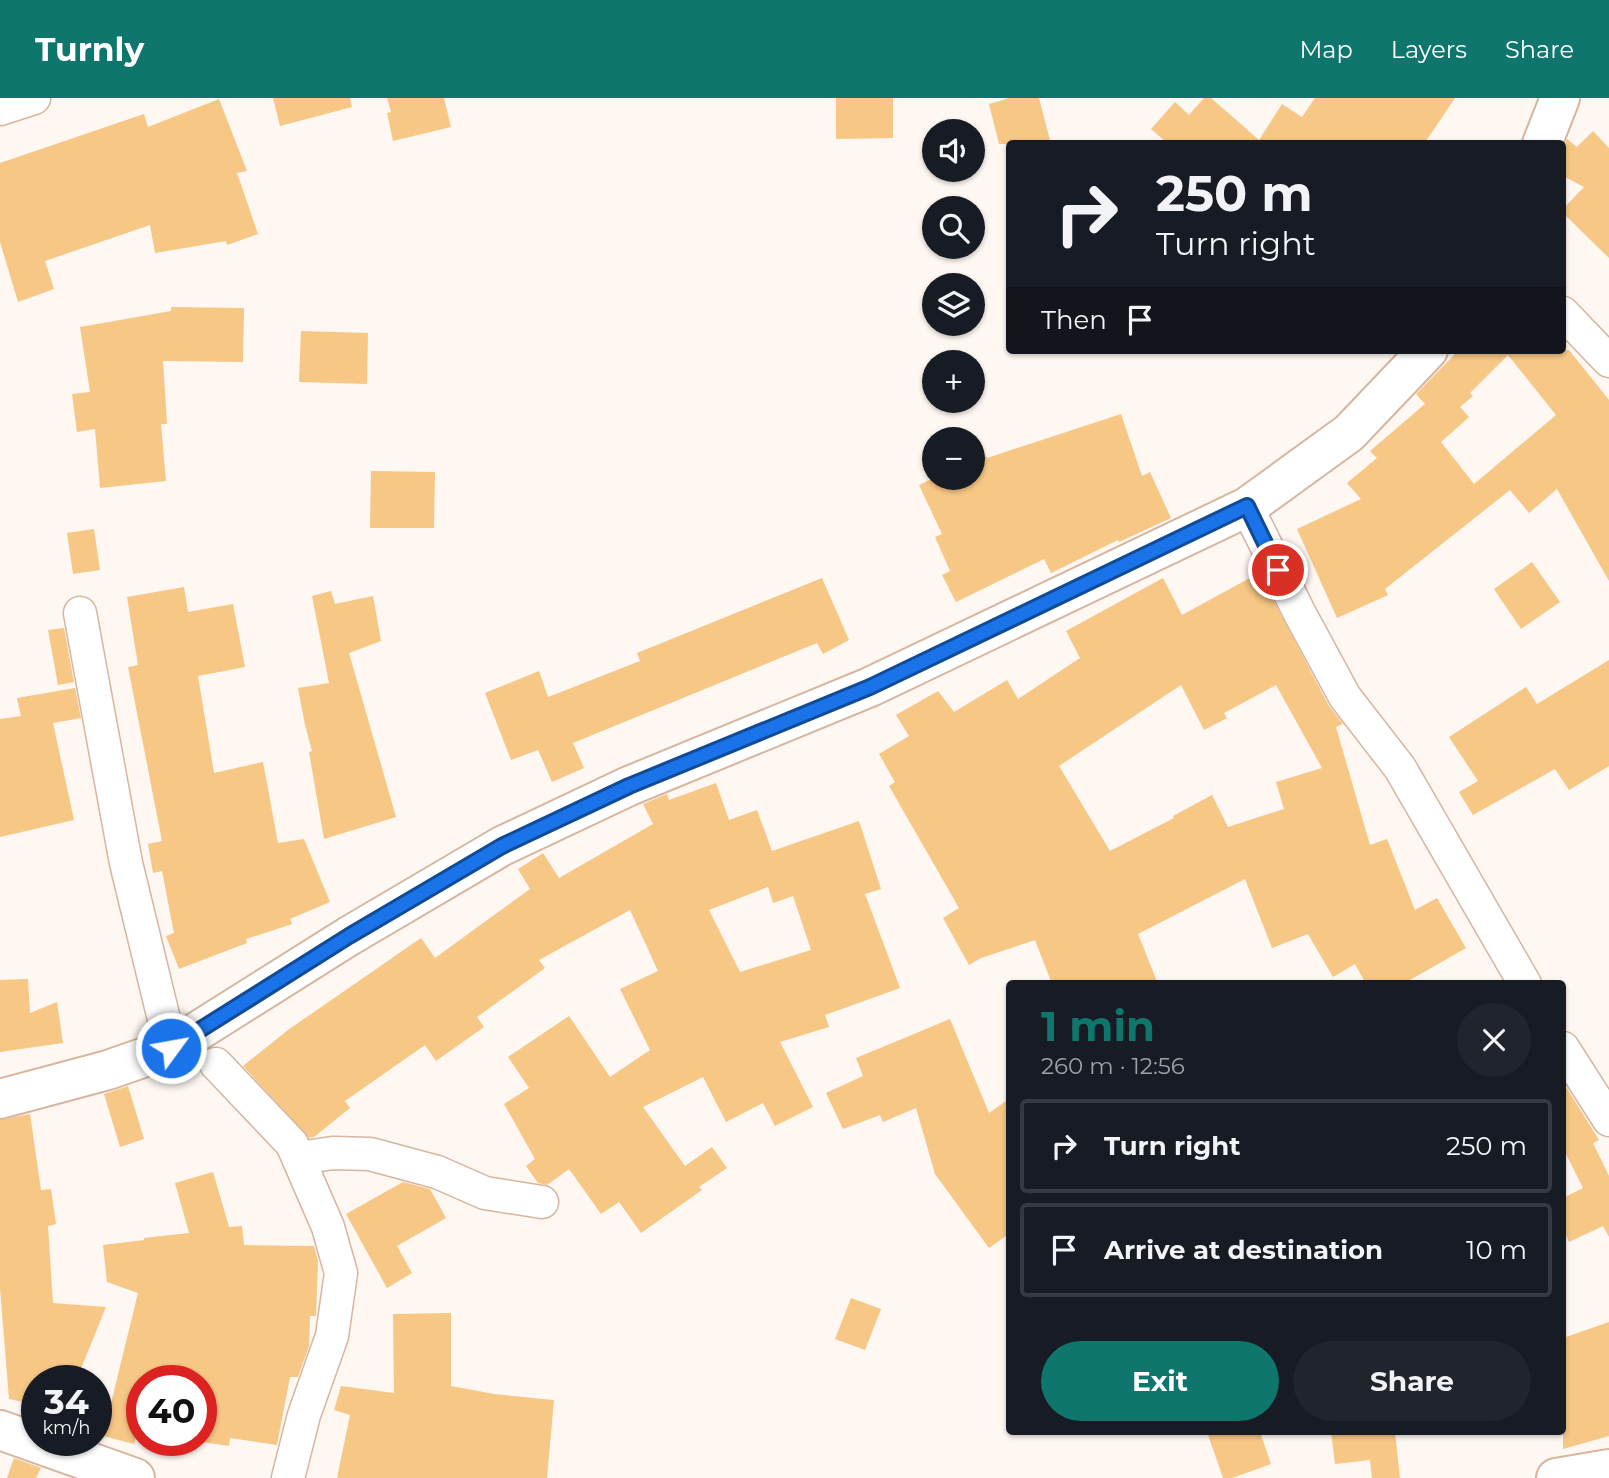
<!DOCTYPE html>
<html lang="en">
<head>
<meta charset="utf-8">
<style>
	:root { --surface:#171b24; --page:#20242c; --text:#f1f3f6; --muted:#9ea1a6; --line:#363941; --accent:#0f766e }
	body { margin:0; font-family:Montserrat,sans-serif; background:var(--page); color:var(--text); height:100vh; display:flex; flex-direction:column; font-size:26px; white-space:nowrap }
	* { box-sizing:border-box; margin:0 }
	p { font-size:23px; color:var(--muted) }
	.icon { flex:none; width:38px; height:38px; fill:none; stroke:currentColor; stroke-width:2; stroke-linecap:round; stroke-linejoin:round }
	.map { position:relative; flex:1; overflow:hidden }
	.side { position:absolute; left:1006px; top:882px; width:560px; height:455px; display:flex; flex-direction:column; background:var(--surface); border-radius:7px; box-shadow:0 2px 5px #0004 }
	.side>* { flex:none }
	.top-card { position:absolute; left:1006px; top:42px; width:560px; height:214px; border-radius:7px; box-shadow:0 2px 5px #0004; background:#171b24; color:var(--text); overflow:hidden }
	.fabs { position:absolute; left:922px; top:21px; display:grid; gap:14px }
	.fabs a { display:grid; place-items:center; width:63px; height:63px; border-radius:50%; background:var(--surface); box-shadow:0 2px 5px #0004; font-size:35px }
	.speed { position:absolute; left:21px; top:1267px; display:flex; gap:14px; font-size:35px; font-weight:700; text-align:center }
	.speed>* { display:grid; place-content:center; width:91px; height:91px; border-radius:50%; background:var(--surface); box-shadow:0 2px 5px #0004; line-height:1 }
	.speed small { font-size:18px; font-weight:400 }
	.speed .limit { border:10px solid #d22; background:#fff; color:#111 }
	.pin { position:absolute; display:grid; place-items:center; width:60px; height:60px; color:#fff; margin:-30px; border:4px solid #fff; border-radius:50%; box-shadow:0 2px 7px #0007 }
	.me { position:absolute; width:77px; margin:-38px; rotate:58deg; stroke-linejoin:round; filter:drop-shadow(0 0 5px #0008) }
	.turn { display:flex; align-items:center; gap:24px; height:147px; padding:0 35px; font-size:32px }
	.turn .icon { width:91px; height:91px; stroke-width:2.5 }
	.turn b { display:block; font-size:49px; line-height:60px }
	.then { display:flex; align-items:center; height:66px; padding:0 35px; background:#0003; gap:14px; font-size:26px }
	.round { display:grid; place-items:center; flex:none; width:74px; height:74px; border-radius:37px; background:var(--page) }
	.headline { display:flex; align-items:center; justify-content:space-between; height:119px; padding:0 35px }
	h1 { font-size:42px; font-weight:700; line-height:52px; color:var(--accent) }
	.action { display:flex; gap:14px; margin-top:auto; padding:14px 35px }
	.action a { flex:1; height:80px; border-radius:42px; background:var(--accent); color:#fff; font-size:28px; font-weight:700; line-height:80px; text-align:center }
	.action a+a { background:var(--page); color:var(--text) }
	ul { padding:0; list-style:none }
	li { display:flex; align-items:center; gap:21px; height:94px; margin:0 14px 10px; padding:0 21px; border:4px solid var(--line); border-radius:7px }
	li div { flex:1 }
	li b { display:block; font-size:26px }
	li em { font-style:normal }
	header { display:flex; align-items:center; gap:42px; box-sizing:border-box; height:98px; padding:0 35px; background:var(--accent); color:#fff }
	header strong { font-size:33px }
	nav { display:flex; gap:38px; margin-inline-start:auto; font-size:24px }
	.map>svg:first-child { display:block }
	.building { fill:#f6c785; fill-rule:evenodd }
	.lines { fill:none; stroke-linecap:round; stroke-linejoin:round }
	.minor-casing { stroke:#d7b59f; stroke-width:35 }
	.tertiary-casing { stroke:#d7b59f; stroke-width:42 }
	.minor { stroke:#fff; stroke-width:32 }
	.tertiary { stroke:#fff; stroke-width:38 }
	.route-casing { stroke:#114b97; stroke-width:18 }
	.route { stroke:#1a73e8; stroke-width:12 }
</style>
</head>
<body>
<header>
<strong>Turnly</strong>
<nav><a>Map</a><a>Layers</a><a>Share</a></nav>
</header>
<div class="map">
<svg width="1609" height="1380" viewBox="0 0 1609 1380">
	<rect width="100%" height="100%" fill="#fef7f2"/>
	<!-- building -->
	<g class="building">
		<polygon points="273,0 350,0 352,9 280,28"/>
		<polygon points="387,0 444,0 451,29 393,43 387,15 391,14"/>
		<polygon points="836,0 893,0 893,40 836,41"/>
		<polygon points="1009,0 1039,0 1051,46 999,46 989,6"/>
		<polygon points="1204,0 1211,0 1259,42 1282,6 1302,19 1315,0 1455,0 1424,46 1164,46 1165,43 1151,31 1175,4 1189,17"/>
		<polygon points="219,1 247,73 237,75 258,136 227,147 226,143 155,155 150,127 45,163 54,191 18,204 0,144 0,65 144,16 148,29"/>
		<polygon points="1593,33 1609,50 1609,160 1563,115 1563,111 1584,89 1563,78 1563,53 1567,41 1577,49"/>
		<polygon points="171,209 244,210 243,264 163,263 167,326 161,326 166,383 100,390 95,331 77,334 72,296 90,294 80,229 171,213"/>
		<polygon points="301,233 368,235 367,286 299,284"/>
		<path d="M1459 252H1569L1609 302V483L1557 391 1529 415 1510 392 1385 491 1388 497 1337 520 1297 431 1361 401 1347 385 1377 360 1370 353 1425 306 1416 296ZM1508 257 1556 317 1474 386 1441 344 1469 319 1460 309 1473 298 1470 295Z"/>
		<polygon points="1121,316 1142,378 1150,374 1171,420 1119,444 1118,442 1051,475 1044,461 956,504 942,477 950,473 935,439 942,436 919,387 934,380 973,380 973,362 985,356 987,360"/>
		<polygon points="371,373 435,374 434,430 370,430"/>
		<polygon points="94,431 100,472 73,476 67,435"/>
		<polygon points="1532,464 1560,504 1521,531 1494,491"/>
		<path d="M1259 475 1329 608 1343 626 1336 629 1370 747 1387 741 1415 812 1437 800 1466 850 1403 886H1366L1355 866 1333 879 1308 836 1272 850 1245 781 1138 836 1158 886H1052L1035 842 981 860 969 867 943 820 959 810 889 688 895 684 879 656 909 638 896 617 938 593 954 614 1007 582 1018 601 1080 560 1066 533 1163 480 1182 517ZM1181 587 1204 632 1227 620 1224 615 1276 587 1322 670 1276 684 1284 711 1228 729 1212 697 1173 718 1174 720 1110 753 1059 668Z"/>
		<polygon points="822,480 849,542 823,556 817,545 573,645 584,670 552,684 538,652 511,662 485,595 539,573 548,599 640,563 637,555"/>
		<polygon points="184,489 188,514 233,506 245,569 198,578 214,675 263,664 278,745 304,741 330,804 290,821 292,826 246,841 247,845 179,871 166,838 174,835 162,773 153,775 148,746 162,743 128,569 138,567 127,499"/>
		<polygon points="331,493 335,506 373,498 381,543 349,555 396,719 324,741 309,654 312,653 305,627 298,590 329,585 312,498"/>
		<polygon points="64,530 74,584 58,587 48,532"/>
		<polygon points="1609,562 1609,668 1569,692 1555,671 1473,717 1459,694 1478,683 1449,639 1526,589 1537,606"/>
		<polygon points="75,590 81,620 53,625 74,722 0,739 0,621 21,618 17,600"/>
		<path d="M716 685 729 722 757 712 772 753 859 723 881 791 865 796 900 890 825 917 829 929 780 944 813 1009 775 1028 763 1005 726 1024 703 979 643 1009 685 1068 712 1049 727 1070 699 1089 702 1092 641 1135 619 1104 601 1116 569 1071 547 1087 538 1085 526 1068 535 1061 504 1006 529 990 508 959 569 918 610 979 650 952 620 891 658 873 630 812 539 862 545 870 477 919 484 929 436 963 425 947 345 1003 350 1010 314 1039 309 1040 243 968 288 932 421 840 435 860 530 791 518 771 543 755 559 780 653 726 643 706 667 696 669 702ZM768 789 773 805 793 798 811 852 740 874 709 812Z"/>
		<polygon points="28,881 30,915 57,904 63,945 0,954 0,882"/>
		<polygon points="950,921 989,1015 1010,1000 1010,1135 989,1150 935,1076 916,1010 883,1024 880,1017 843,1031 826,995 863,978 856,960"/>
		<polygon points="1563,984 1599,1042 1593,1045 1609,1078 1609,1139 1603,1128 1569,1144 1563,1130 1563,1100 1583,1090 1563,1050"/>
		<polygon points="128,988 144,1041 120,1049 104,996"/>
		<polygon points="30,1016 41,1092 51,1091 56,1126 48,1128 53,1205 106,1209 76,1283 37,1283 37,1307 9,1301 0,1190 0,1022"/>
		<polygon points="213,1074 229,1129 242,1128 244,1147 314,1148 318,1163 316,1218 310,1218 309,1248 298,1279 290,1279 277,1347 230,1340 229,1348 201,1344 201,1283 142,1283 142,1316 134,1346 103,1338 138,1195 107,1184 103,1147 144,1142 144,1140 189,1135 175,1085"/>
		<polygon points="403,1084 430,1091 446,1120 397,1148 412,1175 387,1190 346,1116"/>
		<polygon points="851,1200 881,1211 865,1252 835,1241"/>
		<polygon points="451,1215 451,1288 494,1296 554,1302 547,1380 337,1380 350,1317 334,1312 341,1288 394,1295 393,1216"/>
		<polygon points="1609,1224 1609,1338 1563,1351 1563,1240"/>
		<polygon points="1207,1334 1260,1334 1271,1366 1232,1380 1223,1380"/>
		<polygon points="1331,1334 1395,1334 1400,1380 1372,1380 1370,1362 1335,1366"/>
		<polygon points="14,1360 41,1370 36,1380 7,1380"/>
	</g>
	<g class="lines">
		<defs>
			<g id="minor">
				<polyline points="0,11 34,0"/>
				<polyline points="1563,215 1609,263"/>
				<polyline points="1247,409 1299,514 1345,599 1400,670 1525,886"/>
				<polyline points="80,515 126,765 171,950"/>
				<polyline points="1563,950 1609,1022"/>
				<polyline points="216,966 292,1046 328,1129 341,1175 332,1238 304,1317 288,1380"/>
				<polyline points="298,1060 333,1055 370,1056 437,1074 485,1095 542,1104"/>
			</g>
			<g id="tertiary">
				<polyline points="1542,46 1560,0"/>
				<polyline points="0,1001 108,972 171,950 349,838 502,748 629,688 870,589 1247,409 1349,335 1428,252"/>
				<polyline points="0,1332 135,1380"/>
				<polyline points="1556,1380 1609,1371"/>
			</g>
		</defs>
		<!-- minor casing -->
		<use href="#minor" class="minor-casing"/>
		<!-- tertiary casing -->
		<use href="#tertiary" class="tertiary-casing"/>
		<!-- minor -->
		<use href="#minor" class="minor"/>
		<!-- tertiary -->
		<use href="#tertiary" class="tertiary"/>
	</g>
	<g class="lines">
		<defs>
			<polyline id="route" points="171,950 349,838 502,748 629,688 870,589 1247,408 1278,472"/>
		</defs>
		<!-- route casing -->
		<use href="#route" class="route-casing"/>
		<!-- route -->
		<use href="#route" class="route"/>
	</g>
</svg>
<div class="fabs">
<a><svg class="icon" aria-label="sound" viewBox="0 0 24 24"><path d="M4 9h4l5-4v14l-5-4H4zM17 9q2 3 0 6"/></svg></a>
<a><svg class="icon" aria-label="search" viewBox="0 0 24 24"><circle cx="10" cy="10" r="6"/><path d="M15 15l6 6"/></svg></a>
<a><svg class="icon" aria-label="layers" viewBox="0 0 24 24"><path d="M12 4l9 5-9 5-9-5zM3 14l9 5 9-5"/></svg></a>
<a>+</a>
<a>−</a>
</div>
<div class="speed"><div>34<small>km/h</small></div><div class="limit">40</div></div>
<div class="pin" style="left:1278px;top:472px;background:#d93025"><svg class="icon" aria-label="arrive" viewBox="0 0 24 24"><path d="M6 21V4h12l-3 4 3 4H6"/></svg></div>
<svg class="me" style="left:171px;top:950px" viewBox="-20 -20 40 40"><circle r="17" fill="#1a73e8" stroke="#fff" stroke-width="3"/><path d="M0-11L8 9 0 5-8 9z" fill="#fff"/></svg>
<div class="top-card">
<div class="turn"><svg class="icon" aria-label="right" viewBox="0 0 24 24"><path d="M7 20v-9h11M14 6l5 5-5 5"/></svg><div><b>250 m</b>Turn right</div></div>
<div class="then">Then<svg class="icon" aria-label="arrive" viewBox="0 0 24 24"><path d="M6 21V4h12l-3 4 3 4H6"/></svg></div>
</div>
<section class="side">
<div class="headline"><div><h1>1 min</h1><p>260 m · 12:56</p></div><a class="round"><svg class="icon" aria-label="close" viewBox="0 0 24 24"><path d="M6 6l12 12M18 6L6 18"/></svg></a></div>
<ul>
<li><svg class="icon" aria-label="right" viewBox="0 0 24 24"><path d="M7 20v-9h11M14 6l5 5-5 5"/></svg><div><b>Turn right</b></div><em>250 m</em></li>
<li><svg class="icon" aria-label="arrive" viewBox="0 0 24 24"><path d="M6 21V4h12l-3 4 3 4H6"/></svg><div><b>Arrive at destination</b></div><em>10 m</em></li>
</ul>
<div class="action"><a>Exit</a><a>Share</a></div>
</section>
</div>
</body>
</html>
